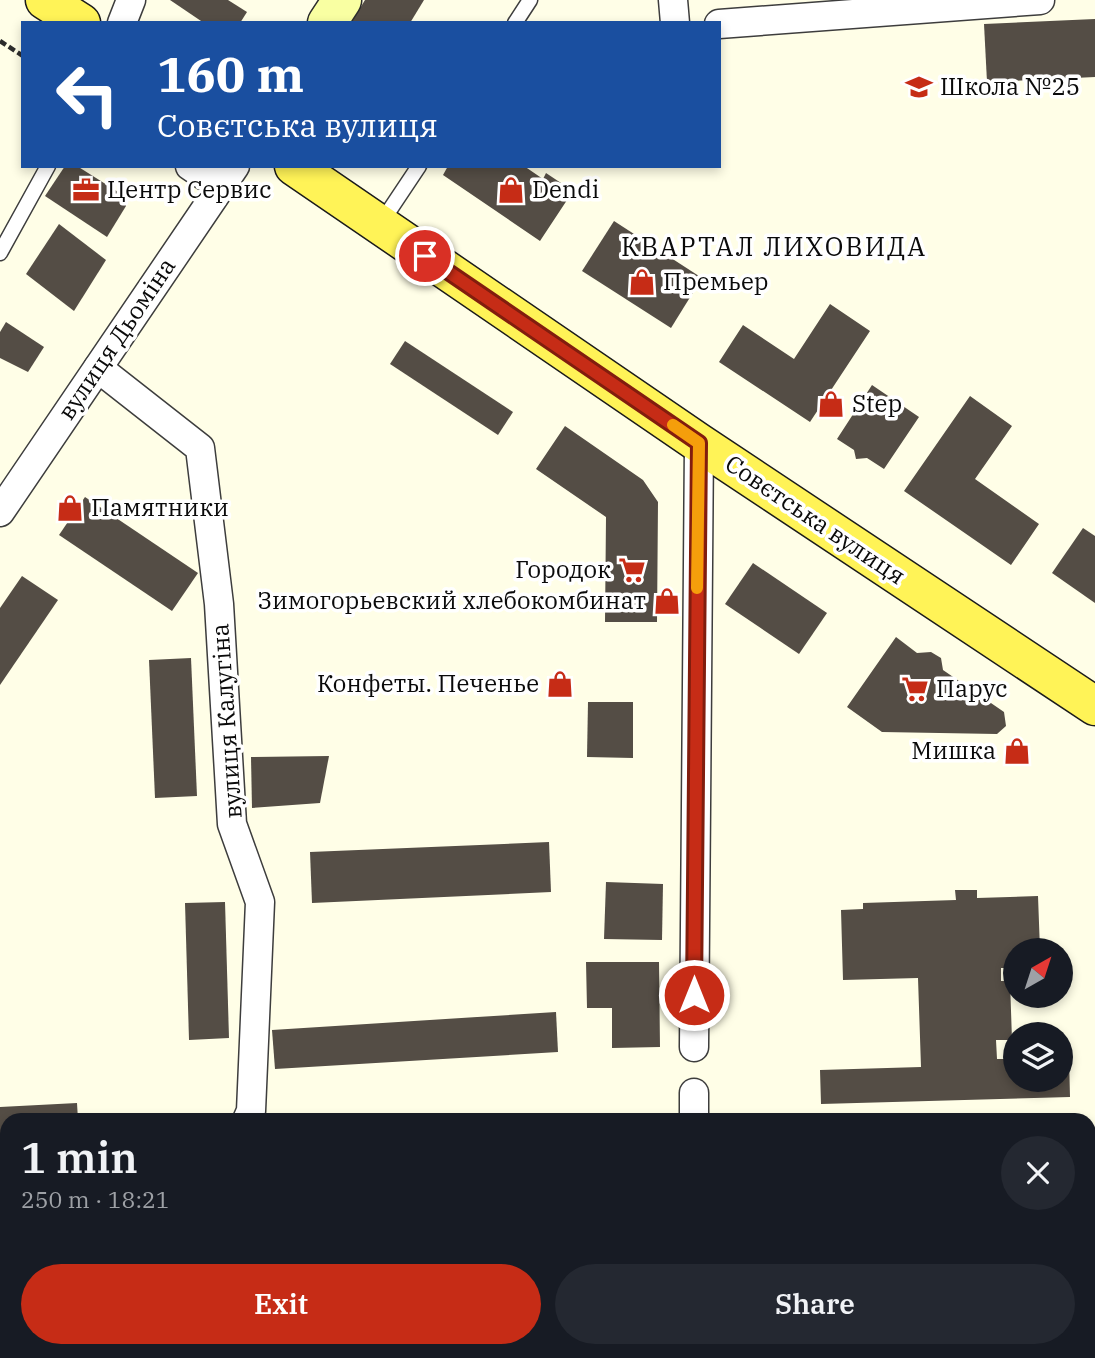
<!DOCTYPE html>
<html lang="en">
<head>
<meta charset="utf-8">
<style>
	:root { --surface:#171b24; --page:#242831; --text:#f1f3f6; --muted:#9ea1a6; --accent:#c62c16 }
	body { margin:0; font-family:"IBM Plex Serif",serif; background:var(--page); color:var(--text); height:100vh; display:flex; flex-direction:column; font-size:26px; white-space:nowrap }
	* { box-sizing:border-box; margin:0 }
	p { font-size:23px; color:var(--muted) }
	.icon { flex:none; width:38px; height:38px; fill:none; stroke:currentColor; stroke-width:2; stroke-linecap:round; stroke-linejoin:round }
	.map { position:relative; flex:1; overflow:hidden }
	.details { position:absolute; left:0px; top:1113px; width:1096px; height:245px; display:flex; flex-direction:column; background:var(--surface); border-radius:21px 21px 0 0; box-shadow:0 4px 10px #0003 }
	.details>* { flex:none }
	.top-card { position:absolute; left:21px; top:21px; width:700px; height:147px; border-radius:0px; box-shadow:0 4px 10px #0003; background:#1a4fa0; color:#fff; overflow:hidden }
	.needle { width:46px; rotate:39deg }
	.fabs { position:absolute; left:1003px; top:938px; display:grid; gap:14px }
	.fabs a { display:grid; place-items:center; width:70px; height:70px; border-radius:50%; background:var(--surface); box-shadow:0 4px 10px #0003; font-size:35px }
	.pin { position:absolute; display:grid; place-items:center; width:60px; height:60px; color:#fff; margin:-30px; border:4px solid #fff; border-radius:50%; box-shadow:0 2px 7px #0007 }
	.me { position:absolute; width:77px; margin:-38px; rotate:0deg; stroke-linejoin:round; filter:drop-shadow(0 0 5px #0008) }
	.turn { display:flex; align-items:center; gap:24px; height:147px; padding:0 21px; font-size:32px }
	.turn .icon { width:91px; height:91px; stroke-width:2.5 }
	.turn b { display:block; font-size:49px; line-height:60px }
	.round { display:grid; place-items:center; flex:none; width:74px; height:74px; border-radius:37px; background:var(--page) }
	.summary { display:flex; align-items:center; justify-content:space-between; height:119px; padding:0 21px }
	h1 { font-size:42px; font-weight:600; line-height:52px }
	.primary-button { display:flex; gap:14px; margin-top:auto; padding:14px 21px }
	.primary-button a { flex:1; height:80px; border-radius:42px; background:var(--accent); color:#fff; font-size:28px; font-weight:600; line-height:80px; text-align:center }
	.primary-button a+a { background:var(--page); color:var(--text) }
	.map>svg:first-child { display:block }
	.building { fill:#544d45 }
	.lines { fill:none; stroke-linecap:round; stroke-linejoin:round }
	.lane-casing { stroke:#3d3d3d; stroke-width:17 }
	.street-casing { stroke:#3d3d3d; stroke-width:31 }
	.secondary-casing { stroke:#2c2c2c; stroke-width:41 }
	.primary-casing { stroke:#1b1b1b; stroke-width:41 }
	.path { stroke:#2c2c2c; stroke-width:4.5; stroke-dasharray:7 3.5; stroke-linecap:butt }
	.lane { stroke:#fff; stroke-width:14 }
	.street { stroke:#fff; stroke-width:28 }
	.secondary { stroke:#f9ffa2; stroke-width:38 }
	.primary { stroke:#fff357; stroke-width:38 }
	.route-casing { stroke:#811d0e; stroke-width:18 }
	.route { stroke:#c62c16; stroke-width:12 }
	.slow { stroke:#f59e0b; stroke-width:12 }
	.labels { text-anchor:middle; stroke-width:7; stroke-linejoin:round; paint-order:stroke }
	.poi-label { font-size:24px; fill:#0a0a0a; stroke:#fff; text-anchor:start }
	.street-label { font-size:24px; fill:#0a0a0a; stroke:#fff }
	.neighbourhood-label { font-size:26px; letter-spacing:2px; fill:#0a0a0a; stroke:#fff }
</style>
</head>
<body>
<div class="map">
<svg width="1095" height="1358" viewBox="0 0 1095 1358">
	<rect width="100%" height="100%" fill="#fffee7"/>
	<!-- building -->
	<g class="building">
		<polygon points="170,0 228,0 247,12 240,23 204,23"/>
		<polygon points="365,0 424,0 410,23 351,23"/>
		<polygon points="1095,19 1095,77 987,82 984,24"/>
		<polygon points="65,166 77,166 123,195 126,206 107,237 45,196"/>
		<polygon points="448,166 524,166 543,179 546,173 573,191 540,241 443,175"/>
		<polygon points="614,221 702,278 671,328 582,271"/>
		<polygon points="59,224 106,260 74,311 26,274"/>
		<polygon points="830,304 870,331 810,422 719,362 743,325 794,359"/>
		<polygon points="6,322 44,347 28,372 0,358 0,332"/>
		<polygon points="405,341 513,412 498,435 390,364"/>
		<polygon points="872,385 919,417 884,469 867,458 856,459 854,450 837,439"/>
		<polygon points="970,396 1012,426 975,479 1039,524 1011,565 904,491"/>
		<polygon points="565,426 643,480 658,502 657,622 605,622 606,517 536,469"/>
		<polygon points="85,497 198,573 172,611 59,535"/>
		<polygon points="1083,528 1095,536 1095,603 1052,573"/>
		<polygon points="753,563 827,613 799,654 725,604"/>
		<polygon points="22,576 58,600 0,685 0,608"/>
		<polygon points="896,637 917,653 931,652 941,658 943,670 1004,712 1006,726 997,734 882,732 847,707"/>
		<polygon points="191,658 197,796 155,798 149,660"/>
		<polygon points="588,702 633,702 633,758 587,757"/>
		<polygon points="329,756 320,803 252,808 251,757"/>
		<polygon points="549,842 551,892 312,903 310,852"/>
		<polygon points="606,882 663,884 662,940 604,939"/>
		<polygon points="955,890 977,890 977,898 1038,896 1040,950 1015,950 1015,968 1001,968 1001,981 1010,981 1012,1040 996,1040 997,1059 1015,1059 1015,1080 1060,1080 1060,1057 1069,1057 1070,1097 821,1104 820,1070 921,1067 918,978 843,980 841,910 863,909 863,903 956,900"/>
		<polygon points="225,902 229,1038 189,1040 185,903"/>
		<polygon points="586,962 659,962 660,1047 612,1048 612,1008 587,1008"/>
		<polygon points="556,1012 558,1052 275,1069 272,1030"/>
		<polygon points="77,1103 78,1120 7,1120 7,1289 0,1289 0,1107"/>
		<polygon points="779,1351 824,1351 824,1358 780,1358"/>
	</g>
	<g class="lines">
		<defs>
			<g id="lane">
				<polyline points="515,23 530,0"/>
				<polyline points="381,223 419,166"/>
				<polyline points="0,253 48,166"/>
			</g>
			<g id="street">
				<polyline points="673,0 675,23"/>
				<polyline points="122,23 131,0"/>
				<polyline points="719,24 1040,0"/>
				<polyline points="190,166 221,187"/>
				<polyline points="98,368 200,448 219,604 232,824 260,902 251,1111 247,1120"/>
				<polyline points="0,512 235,166"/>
				<polyline points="694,1047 699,443"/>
				<polyline points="694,1093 694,1120"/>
				<polyline points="209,1351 209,1358"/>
				<polyline points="699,1351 699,1358"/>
			</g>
			<polyline id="secondary" points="327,23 342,0"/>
			<g id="primary">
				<polyline points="45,0 81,23"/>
				<polyline points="294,166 699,443 1095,706"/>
			</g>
		</defs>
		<!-- lane casing -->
		<use href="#lane" class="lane-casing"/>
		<!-- street casing -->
		<use href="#street" class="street-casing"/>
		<!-- secondary casing -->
		<use href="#secondary" class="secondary-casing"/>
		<!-- primary casing -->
		<use href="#primary" class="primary-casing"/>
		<!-- path -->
		<polyline class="path" points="0,41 23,56"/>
		<!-- lane -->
		<use href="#lane" class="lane"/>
		<!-- street -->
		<use href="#street" class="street"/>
		<!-- secondary -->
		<use href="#secondary" class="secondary"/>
		<!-- primary -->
		<use href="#primary" class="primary"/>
	</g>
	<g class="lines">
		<defs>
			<polyline id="route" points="425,256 699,443 694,995"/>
		</defs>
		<!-- route casing -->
		<use href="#route" class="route-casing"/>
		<!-- route -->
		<use href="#route" class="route"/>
		<!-- slow -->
		<polyline class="slow" points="673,425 699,443 697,588"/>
	</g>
	<!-- icons -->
	<defs>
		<symbol id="school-bare" viewBox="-9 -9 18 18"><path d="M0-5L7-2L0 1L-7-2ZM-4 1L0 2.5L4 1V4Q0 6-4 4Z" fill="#c62c16" stroke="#fff" stroke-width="2.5" paint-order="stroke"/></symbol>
		<symbol id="office-bare" viewBox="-9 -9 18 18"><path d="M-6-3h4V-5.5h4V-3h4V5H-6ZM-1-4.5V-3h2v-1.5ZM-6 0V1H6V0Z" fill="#c62c16" stroke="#fff" stroke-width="2.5" paint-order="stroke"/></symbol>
		<symbol id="shop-bare" viewBox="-9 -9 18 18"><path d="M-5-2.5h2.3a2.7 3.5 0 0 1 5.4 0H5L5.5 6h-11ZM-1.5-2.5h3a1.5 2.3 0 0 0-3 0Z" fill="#c62c16" stroke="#fff" stroke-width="2.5" paint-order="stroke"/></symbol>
		<symbol id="supermarket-bare" viewBox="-9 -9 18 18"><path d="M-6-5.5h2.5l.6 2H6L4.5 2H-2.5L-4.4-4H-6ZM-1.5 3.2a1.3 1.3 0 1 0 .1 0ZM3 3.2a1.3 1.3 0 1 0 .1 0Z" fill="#c62c16" stroke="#fff" stroke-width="2.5" paint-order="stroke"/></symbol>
	</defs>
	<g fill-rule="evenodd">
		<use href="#school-bare" x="900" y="68" width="38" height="38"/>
		<use href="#office-bare" x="67" y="171" width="38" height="38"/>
		<use href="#shop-bare" x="492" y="171" width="38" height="38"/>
		<use href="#shop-bare" x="623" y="263" width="38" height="38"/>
		<use href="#shop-bare" x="812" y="385" width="38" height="38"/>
		<use href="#shop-bare" x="51" y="489" width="38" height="38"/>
		<use href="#supermarket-bare" x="613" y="551" width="38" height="38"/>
		<use href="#shop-bare" x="648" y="582" width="38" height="38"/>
		<use href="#shop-bare" x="541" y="665" width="38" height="38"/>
		<use href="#supermarket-bare" x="896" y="670" width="38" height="38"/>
		<use href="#shop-bare" x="998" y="732" width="38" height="38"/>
	</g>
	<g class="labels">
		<!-- poi labels -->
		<g class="poi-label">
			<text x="940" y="95">Школа №25</text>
			<text x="107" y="198">Центр Сервис</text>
			<text x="532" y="198">Dendi</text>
			<text x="663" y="290">Премьер</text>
			<text x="852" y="412">Step</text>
			<text x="91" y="516">Памятники</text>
			<text x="611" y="578" text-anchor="end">Городок</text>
			<text x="646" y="609" text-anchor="end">Зимогорьевский хлебокомбинат</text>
			<text x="539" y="692" text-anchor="end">Конфеты. Печенье</text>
			<text x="936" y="697">Парус</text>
			<text x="996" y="759" text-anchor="end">Мишка</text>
		</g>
		<!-- street labels -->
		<g class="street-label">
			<text transform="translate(117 339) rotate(-56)" y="8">вулиця Дьоміна</text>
			<text transform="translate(815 520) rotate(34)" y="8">Совєтська вулиця</text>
			<text transform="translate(227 721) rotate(-94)" y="8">вулиця Калугіна</text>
		</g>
		<!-- neighbourhood labels -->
		<g class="neighbourhood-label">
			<text x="774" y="256">КВАРТАЛ ЛИХОВИДА</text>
		</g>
	</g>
</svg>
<div class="fabs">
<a><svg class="needle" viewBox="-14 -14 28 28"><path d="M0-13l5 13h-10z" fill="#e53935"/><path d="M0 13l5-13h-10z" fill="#9ea1a6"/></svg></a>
<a><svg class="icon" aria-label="layers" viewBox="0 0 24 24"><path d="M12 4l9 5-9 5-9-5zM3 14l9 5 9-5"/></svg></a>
</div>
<div class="pin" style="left:425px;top:256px;background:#d93025"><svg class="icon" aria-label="arrive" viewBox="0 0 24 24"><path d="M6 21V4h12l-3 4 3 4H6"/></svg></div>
<svg class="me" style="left:694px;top:995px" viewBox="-20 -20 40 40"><circle r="17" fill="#c62c16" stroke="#fff" stroke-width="3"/><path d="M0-11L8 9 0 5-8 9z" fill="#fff"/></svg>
<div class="top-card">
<div class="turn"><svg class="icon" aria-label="left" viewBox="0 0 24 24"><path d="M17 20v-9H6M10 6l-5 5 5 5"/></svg><div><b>160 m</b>Совєтська вулиця</div></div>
</div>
<section class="details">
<div class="summary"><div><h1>1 min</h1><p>250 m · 18:21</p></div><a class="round"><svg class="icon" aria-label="close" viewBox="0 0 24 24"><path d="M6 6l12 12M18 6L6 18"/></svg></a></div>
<div class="primary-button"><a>Exit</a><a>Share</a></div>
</section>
</div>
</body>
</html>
